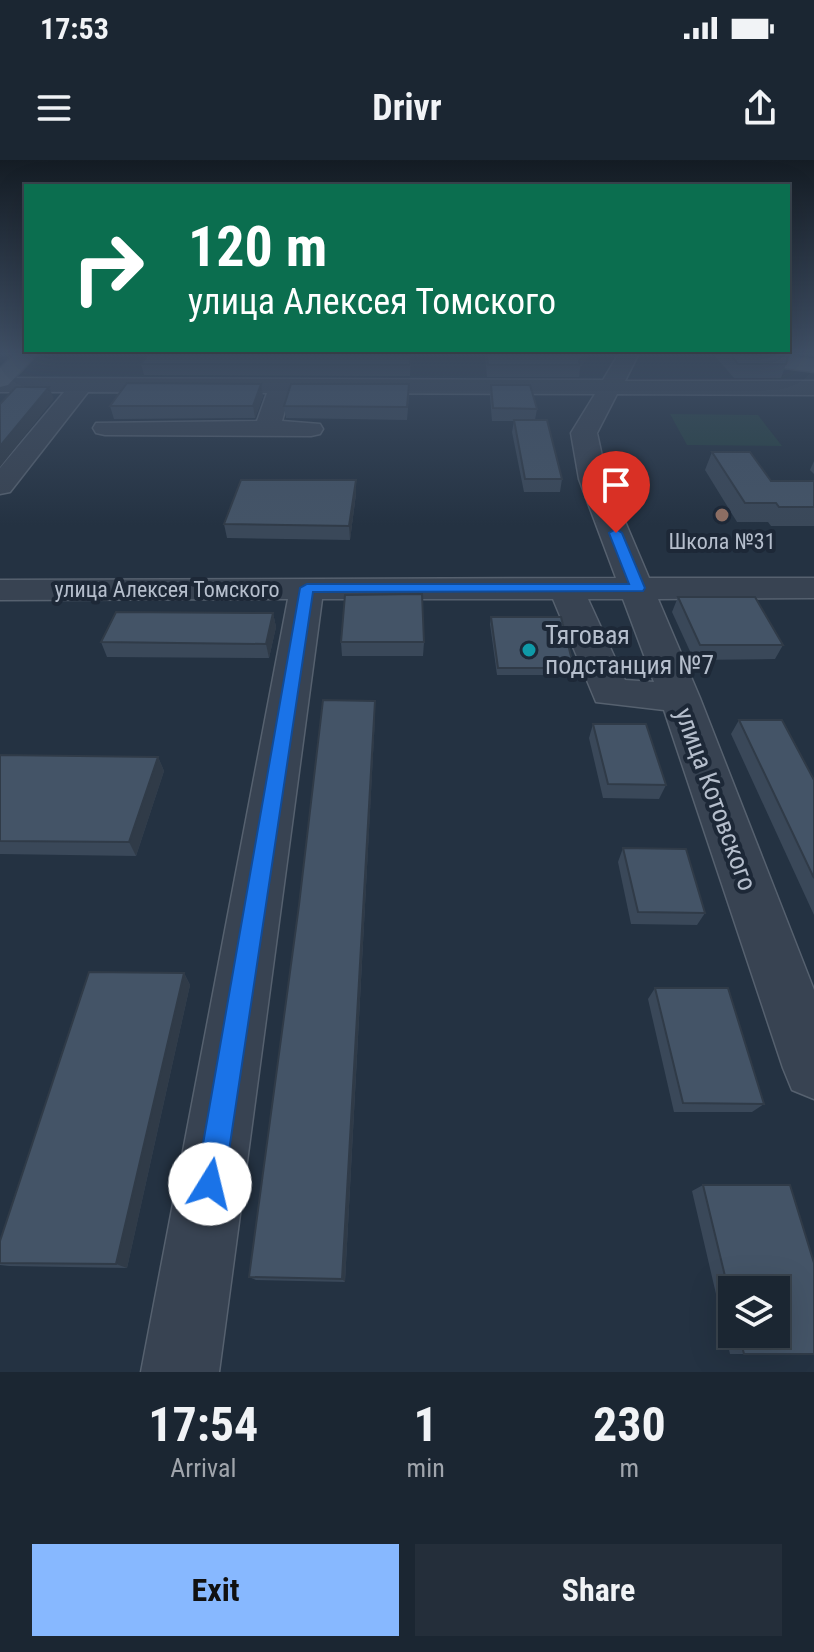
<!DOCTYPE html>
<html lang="en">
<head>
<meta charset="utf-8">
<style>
	:root { --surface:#1b2632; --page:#242e3a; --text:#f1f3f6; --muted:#a0a5ac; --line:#39434d; --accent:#87b8ff }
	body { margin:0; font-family:"Roboto Condensed",sans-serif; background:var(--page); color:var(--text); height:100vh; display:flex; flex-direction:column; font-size:30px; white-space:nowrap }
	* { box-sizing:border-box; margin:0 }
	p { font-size:26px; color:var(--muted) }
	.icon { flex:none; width:44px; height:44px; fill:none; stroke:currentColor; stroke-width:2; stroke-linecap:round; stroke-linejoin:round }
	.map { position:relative; height:1212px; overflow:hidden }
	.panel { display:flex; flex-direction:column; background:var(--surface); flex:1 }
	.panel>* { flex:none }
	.top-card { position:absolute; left:24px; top:24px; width:766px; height:168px; border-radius:0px; box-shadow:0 8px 32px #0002,0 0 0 2px var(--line); background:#0b6e4f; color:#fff; overflow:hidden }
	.fabs { position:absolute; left:718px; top:1116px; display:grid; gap:16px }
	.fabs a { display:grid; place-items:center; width:72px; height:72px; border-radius:0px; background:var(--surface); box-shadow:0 8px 32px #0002,0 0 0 2px var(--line); font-size:40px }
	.pin { position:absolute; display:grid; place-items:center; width:68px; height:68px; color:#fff; margin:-82px -34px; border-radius:50% 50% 50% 0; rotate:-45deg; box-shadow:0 0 8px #0007 }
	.pin .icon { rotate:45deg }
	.me { position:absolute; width:88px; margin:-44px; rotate:9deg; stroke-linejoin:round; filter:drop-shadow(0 0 6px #0008) }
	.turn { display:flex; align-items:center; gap:28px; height:168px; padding:0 32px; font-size:36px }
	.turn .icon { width:104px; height:104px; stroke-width:2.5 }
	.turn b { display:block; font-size:56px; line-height:68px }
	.eta { display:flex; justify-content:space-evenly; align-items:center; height:136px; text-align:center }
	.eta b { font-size:48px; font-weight:700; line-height:56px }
	.action { display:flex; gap:16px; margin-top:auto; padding:16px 32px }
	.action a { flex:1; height:92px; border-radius:0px; background:var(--accent); color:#111; font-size:32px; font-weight:700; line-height:92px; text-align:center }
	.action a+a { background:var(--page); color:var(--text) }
	.status { display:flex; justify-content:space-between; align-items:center; height:56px; padding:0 40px; background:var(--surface); direction:ltr }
	.status svg { height:22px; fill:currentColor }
	header { display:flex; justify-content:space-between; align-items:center; height:104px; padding:0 32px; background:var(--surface); font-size:36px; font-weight:700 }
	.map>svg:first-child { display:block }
	.green { fill:#264143 }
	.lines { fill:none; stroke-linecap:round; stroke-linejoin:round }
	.minor-casing { stroke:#56616f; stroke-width:3 }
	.major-casing { stroke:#454f5e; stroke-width:3 }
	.minor { fill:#384352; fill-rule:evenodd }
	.major { fill:#566272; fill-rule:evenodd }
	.wall { fill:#3a4859; fill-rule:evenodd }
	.shaded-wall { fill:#303b48 }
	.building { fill:#445467; stroke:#303b48; stroke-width:2 }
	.route { fill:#1a73e8; stroke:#114b97; stroke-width:2 }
	.education-dot { fill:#8d6e63; stroke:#1d2837; stroke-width:3 }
	.culture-dot { fill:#0f9aa8; stroke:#1d2837; stroke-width:3 }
	.labels { text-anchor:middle; stroke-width:8; stroke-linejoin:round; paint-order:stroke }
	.far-poi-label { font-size:22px; fill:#b5becc; stroke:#1d2837 }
	.far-street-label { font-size:22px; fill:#b5becc; stroke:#1d2837 }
	.poi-label { font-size:26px; fill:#b5becc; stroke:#1d2837; text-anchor:start }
	.street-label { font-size:26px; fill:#b5becc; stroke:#1d2837 }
</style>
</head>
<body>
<div class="status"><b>17:53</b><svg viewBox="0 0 49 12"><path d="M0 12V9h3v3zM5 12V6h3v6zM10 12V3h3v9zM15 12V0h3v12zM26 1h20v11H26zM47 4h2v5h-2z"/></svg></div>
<header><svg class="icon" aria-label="menu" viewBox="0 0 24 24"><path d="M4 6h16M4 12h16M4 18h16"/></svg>Drivr<svg class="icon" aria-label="share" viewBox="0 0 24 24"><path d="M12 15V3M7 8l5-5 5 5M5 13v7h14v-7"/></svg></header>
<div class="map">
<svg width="814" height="1212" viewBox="0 0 814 1212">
	<rect width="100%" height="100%" fill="#243242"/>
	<!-- green -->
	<polygon class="green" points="670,254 758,255 782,286 687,285"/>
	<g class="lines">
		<defs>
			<path id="minor" d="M618 195H638L625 221H814V235L617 234 597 273 607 319 649 418H814V438L658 439 700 538 814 830V939L792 930 783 908 664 550 596 542 553 439H322L219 1212H141L288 439 0 440V420L616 418 579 319 571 273 595 234 290 233 282 261 320 264 323 269 320 274 311 276 105 275 96 273 93 268 96 263 257 261 267 233 88 232 10 332 0 334V308L64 232H0V218L603 220ZM588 439H623L654 522 625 520Z"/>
			<g id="major">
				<polygon points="14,195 36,195 8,225 0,227 0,208"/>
				<polygon points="723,195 781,195 814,200 814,212 733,201"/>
			</g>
		</defs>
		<!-- minor casing -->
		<use href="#minor" class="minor-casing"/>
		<!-- major casing -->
		<use href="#major" class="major-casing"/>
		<!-- minor -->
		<use href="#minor" class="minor"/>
		<!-- major -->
		<use href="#major" class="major"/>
	</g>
	<!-- wall -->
	<g class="wall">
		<polygon points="148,195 411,195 410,216 144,215 141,204"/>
		<polygon points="485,195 589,195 580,208 579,217 487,217"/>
		<polygon points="714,195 775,195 786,204 781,218 734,218"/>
		<polygon points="491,225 537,249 535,260 562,319 560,332 524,332 512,272 514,261 492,261 490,237"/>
		<polygon points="263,236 255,258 114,259 110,246"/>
		<polygon points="409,236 407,260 286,258 284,246"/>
		<polygon points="712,292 771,321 814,321 814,366 771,366 768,362 737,362 705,310"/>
		<polygon points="814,301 814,314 810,310"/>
		<polygon points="356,334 350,380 227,378 224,364"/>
		<polygon points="678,437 783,485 775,499 694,500 672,452"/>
		<polygon points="273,453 276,467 269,498 107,497 101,482"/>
		<polygon points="491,457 574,508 572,515 497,515 490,464"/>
		<polygon points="341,482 424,482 423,496 342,496"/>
		<polygon points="375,541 375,557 345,1122 256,1120 249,1117"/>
		<polygon points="739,560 814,620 814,755 731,574"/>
		<polygon points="593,564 666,625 659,639 603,638 589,578"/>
		<polygon points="0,595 158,597 164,611 136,696 0,694"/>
		<polygon points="623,688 705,753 697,765 631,764 618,702"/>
		<polygon points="184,813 190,825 127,1108 9,1106 0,1105 0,1081"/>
		<polygon points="655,828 764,944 752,952 674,952 648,839"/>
		<path d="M703 1025 814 1194H730L692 1031ZM732 1130 776 1174H732Z"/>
	</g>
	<!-- shaded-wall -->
	<g class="shaded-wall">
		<polygon points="583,195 589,195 580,208 579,201"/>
		<polygon points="261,224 263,236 255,258 253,246"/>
		<polygon points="49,227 54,239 0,307 0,286"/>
		<polygon points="356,320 356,334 350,380 349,366"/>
		<polygon points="273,453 276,467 269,498 266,484"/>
		<polygon points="375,541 375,557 345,1122 342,1119"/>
		<polygon points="158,597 164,611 136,696 129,682"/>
		<polygon points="184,813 190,825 127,1108 116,1104"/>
	</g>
	<!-- building -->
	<g class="building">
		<polygon points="148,195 411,195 410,205 141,204"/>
		<polygon points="487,195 583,195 579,201 581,205 488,205"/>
		<polygon points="731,195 775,195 788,197 786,204 738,204"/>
		<polygon points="127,223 261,224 253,246 110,246"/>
		<polygon points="291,224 409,224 407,247 284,246"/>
		<polygon points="491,225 530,225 537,249 493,248"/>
		<polygon points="16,227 49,227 0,286 0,244"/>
		<polygon points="514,260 547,260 562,319 525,319"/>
		<polygon points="712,292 750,292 771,321 814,321 814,347 779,347 776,343 745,343"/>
		<polygon points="241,320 356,320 349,366 224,364"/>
		<polygon points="422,434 424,482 341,482 345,435"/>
		<polygon points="678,437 755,437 783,485 700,485"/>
		<polygon points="116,452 273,453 266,484 101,482"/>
		<polygon points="491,457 561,457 574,508 498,508"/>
		<polygon points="323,540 375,541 342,1119 249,1117 299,745"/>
		<polygon points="739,560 782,560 814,620 814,718"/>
		<polygon points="593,564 646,564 666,625 608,624"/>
		<polygon points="0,595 158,597 129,682 0,681"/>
		<polygon points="623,688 686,689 705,753 638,752"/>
		<polygon points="89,812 184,813 116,1104 0,1103 0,1081"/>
		<polygon points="655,828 728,828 764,944 683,943"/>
		<polygon points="703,1025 790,1025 814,1103 814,1194 744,1194 739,1174 776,1174 776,1130 732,1130 732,1145"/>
	</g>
	<!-- sky -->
	<linearGradient id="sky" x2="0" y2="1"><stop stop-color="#141c24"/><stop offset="0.53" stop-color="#3f4f65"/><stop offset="1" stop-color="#3f4f65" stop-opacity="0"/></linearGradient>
	<rect width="814" height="365" fill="url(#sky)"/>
	<!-- route -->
	<polygon class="route" points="616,369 622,373 645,428 643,431 313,432 224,1024 220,1034 210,1038 200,1034 196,1024 300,428 307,424 629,424 609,373"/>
	<!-- markers -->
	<circle class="education-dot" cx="722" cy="355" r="8"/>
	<circle class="culture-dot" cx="529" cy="490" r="8"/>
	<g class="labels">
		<!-- far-poi labels -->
		<g class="far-poi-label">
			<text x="722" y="389">Школа №31</text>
		</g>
		<!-- far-street labels -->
		<g class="far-street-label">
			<text x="167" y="437">улица Алексея Томского</text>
		</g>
		<!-- poi labels -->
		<g class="poi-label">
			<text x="545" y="484">Тяговая<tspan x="545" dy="30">подстанция №7</tspan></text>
		</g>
		<!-- street labels -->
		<g class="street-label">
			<text transform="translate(716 639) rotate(70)" y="9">улица Котовского</text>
		</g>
	</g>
</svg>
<div class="fabs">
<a><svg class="icon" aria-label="layers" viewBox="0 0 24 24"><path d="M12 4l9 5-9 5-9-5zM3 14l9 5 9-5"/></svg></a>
</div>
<div class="pin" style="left:616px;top:373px;background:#d93025"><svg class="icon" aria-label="arrive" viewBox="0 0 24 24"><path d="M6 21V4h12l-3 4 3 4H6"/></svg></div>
<svg class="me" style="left:210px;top:1024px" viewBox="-20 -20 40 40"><circle r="19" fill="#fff"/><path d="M0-13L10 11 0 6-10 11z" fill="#1a73e8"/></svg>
<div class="top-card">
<div class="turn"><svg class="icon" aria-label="right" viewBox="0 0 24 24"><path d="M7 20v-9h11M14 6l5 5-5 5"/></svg><div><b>120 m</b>улица Алексея Томского</div></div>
</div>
</div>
<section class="panel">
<div class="eta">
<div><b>17:54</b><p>Arrival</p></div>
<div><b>1</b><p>min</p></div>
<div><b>230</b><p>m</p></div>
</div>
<div class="action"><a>Exit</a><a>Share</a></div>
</section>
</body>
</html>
